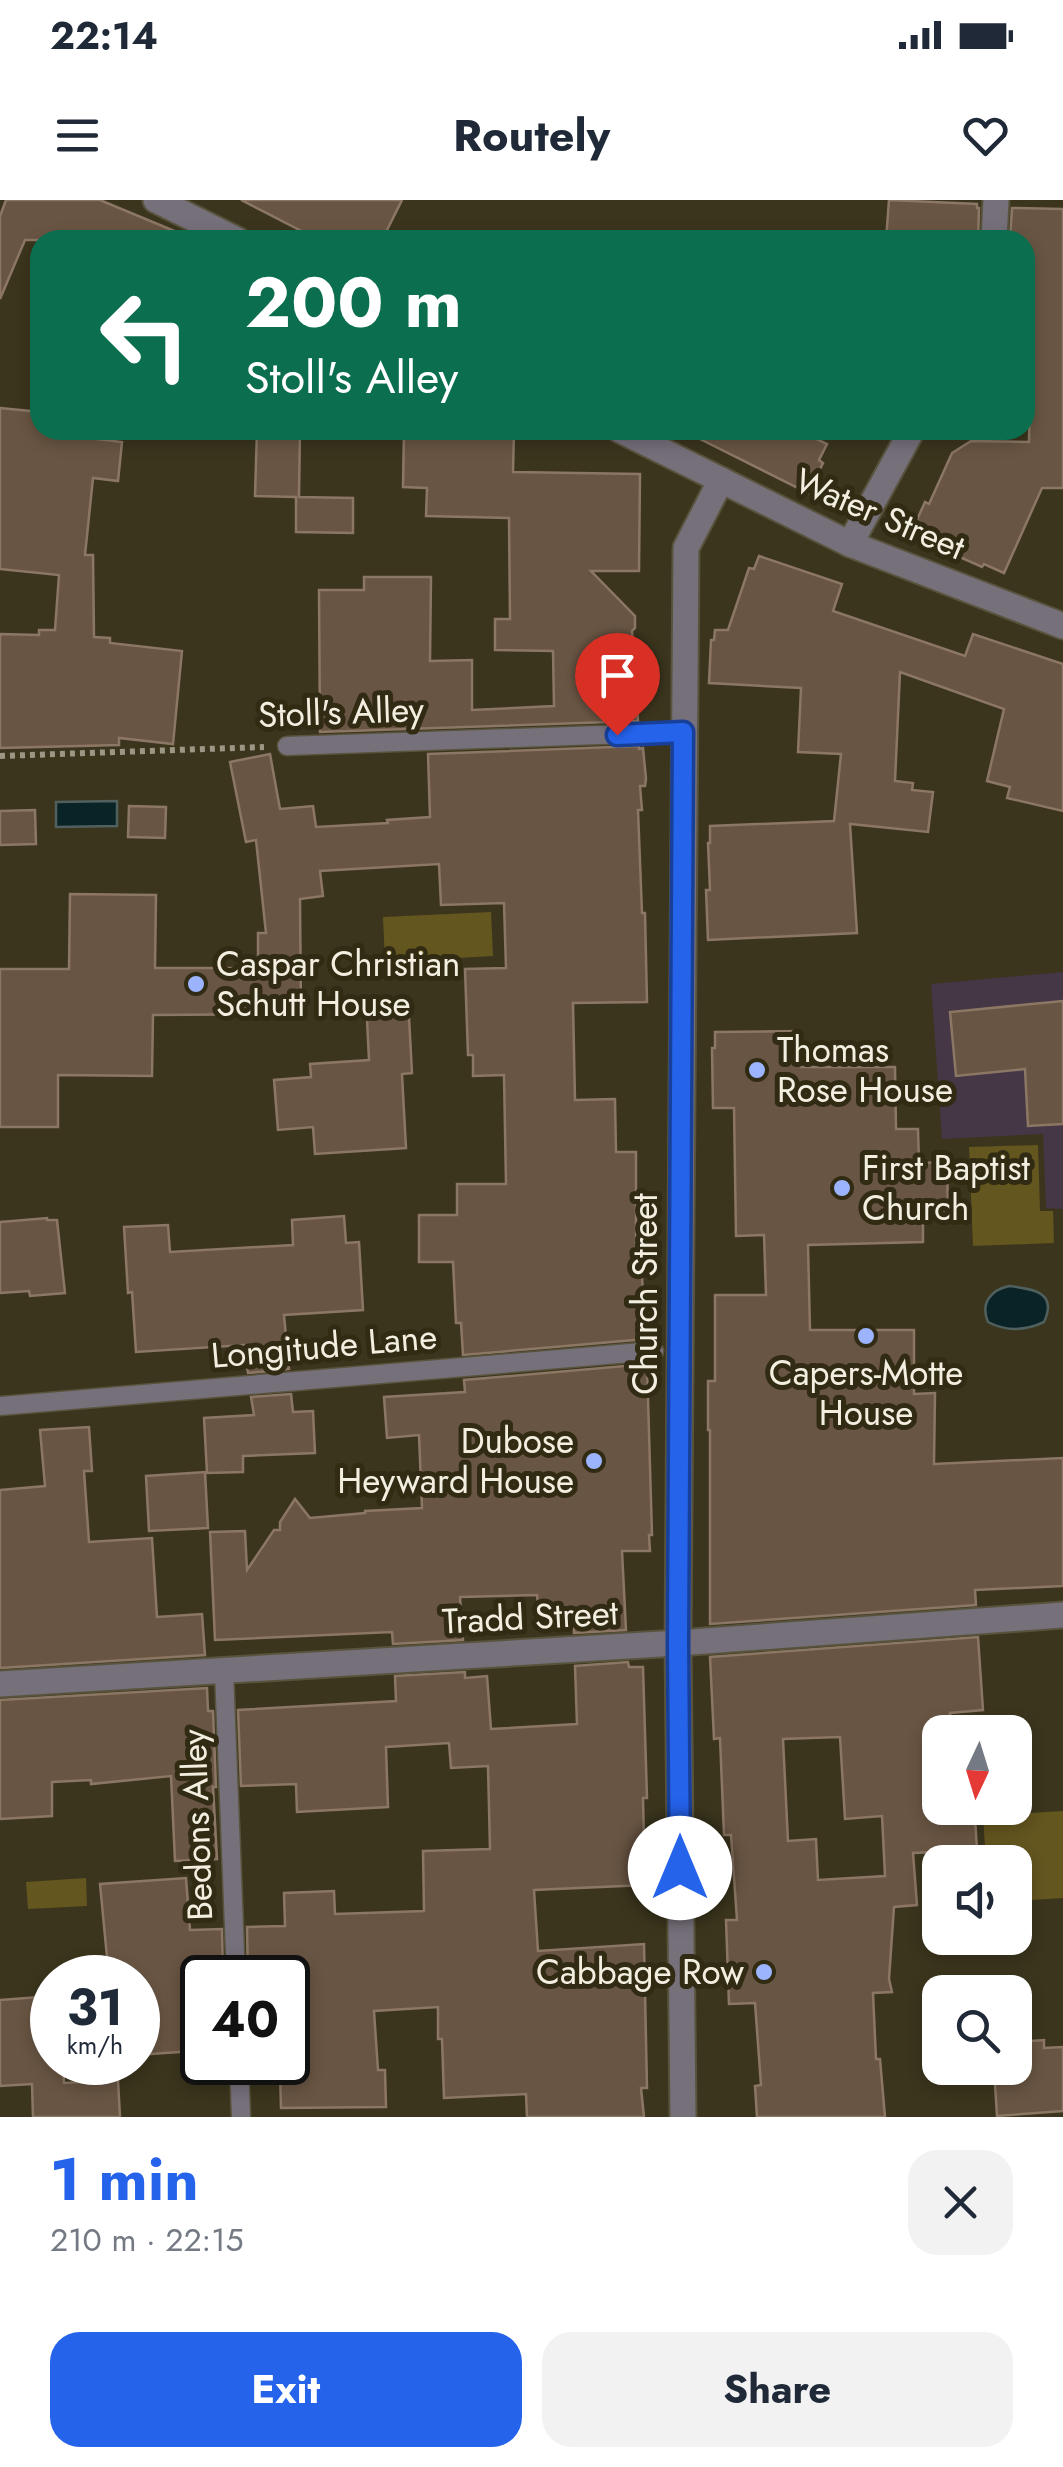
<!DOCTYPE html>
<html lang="en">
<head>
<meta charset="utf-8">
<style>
	:root { --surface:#fff; --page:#f2f2f3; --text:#1f2937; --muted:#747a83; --accent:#2563eb }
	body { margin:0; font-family:Jost,sans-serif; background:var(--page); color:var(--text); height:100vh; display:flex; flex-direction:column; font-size:38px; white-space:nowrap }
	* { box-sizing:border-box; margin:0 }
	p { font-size:32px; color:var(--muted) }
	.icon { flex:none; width:55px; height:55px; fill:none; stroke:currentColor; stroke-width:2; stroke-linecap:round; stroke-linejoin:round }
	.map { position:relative; height:1917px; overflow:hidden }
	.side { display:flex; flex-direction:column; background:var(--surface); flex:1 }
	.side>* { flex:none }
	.guide { position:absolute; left:30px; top:30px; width:1005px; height:210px; border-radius:30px; box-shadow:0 5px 15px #0003; background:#0b6e4f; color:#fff; overflow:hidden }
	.needle { width:65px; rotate:184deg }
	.buttons { position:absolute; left:922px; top:1515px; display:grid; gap:20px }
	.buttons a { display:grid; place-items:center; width:110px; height:110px; border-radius:20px; background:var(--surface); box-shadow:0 5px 15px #0003; font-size:50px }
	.speed { position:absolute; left:30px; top:1755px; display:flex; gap:20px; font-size:50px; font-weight:700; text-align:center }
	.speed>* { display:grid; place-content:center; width:130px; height:130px; border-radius:50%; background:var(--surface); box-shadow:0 5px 15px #0003; line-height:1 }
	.speed small { font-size:25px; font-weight:400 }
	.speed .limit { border:5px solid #111; border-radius:15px; background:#fff; color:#111 }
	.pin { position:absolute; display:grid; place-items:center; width:85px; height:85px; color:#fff; margin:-102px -42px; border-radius:50% 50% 50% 0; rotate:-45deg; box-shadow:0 0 10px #0007 }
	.pin .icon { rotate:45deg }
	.me { position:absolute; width:110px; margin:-55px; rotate:0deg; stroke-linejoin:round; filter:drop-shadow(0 0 8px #0008) }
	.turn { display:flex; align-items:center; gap:35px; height:210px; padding:0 50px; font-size:45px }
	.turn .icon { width:130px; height:130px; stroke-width:2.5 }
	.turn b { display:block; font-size:70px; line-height:85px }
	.round { display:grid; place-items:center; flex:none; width:105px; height:105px; border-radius:30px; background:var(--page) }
	.overview { display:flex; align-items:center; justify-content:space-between; height:170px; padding:0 50px }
	h1 { font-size:60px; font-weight:700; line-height:75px; color:var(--accent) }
	.button { display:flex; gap:20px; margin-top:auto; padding:20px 50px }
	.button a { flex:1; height:115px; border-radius:30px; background:var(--accent); color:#fff; font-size:40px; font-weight:700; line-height:115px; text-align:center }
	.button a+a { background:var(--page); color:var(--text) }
	.status { display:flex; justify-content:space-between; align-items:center; height:70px; padding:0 50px; background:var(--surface); direction:ltr }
	.status svg { height:28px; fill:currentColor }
	header { display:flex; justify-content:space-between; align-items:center; height:130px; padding:0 50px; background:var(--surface); font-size:45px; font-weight:700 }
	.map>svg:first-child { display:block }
	.education { fill:#453745 }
	.green { fill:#64561f }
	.water { fill:#0a2327; stroke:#50605e; stroke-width:2.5 }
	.building { fill:#695543; stroke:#8c7764; stroke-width:2.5; fill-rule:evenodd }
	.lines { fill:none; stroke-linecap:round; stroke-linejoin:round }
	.service-casing { stroke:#58533c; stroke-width:21 }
	.minor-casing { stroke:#58533c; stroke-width:29 }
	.tertiary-casing { stroke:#58533c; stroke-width:29 }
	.path { stroke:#9c9785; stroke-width:6; stroke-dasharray:5 5; stroke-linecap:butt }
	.service { stroke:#76707b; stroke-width:18 }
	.minor { stroke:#76707b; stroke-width:25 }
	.tertiary { stroke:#76707b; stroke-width:25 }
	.route-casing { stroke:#184099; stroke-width:25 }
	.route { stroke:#2563eb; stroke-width:18 }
	.poi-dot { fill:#9cb4fd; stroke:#312b13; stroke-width:4 }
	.labels { text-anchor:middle; stroke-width:10; stroke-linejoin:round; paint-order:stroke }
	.street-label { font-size:35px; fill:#f2eee0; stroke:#312b13 }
	.poi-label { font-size:35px; fill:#f2eee0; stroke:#312b13; text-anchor:start }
</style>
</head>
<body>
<div class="status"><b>22:14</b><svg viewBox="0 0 49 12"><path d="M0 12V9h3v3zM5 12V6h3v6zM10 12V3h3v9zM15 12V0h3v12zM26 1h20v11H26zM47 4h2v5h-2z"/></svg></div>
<header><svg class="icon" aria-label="menu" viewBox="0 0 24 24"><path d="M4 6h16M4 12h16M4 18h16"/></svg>Routely<svg class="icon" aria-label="heart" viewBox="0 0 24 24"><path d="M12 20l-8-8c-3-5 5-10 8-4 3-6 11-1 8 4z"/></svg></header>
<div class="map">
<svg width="1063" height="1917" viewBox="0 0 1063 1917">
	<rect width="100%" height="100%" fill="#3b351d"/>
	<!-- education -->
	<polygon class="education" points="1063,772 1063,1009 1046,1008 1043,934 942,939 931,784"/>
	<!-- green -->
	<g class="green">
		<polygon points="491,712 493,756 385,762 383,717"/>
		<polygon points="1038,945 1040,1011 1053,1011 1054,1043 973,1046 969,947"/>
		<polygon points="1063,1611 1063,1698 1015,1701 1015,1662 986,1662 983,1616"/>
		<polygon points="86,1678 87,1706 28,1709 26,1682"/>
	</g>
	<!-- water -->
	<g class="water">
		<polygon points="117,601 117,626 56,627 56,602"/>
		<path d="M1009 1086C1033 1089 1058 1092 1044 1122 1025 1131 1007 1132 988 1122 980 1103 991 1090 1009 1086Z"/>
	</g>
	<!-- building -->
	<g class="building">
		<polygon points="6,0 100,0 196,40 25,40 0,99 0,16"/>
		<polygon points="241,0 402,0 382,40 319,40"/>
		<polygon points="889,0 977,4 977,8 979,8 978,40 886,40"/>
		<polygon points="1012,8 1063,9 1063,288 1042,288 1004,373 984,364 982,367 910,335 925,302 929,304 952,253 971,241 1029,242 1031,140 1027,140 1029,51 1025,51 1025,40 1010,40"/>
		<polygon points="0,208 40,212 40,230 45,230 45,233 122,242 118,281 93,278 85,355 93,355 94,437 110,438 110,443 182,451 173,544 119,538 119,545 0,548 0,434 39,435 39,430 55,430 59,375 0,369"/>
		<polygon points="257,230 300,230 299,297 353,298 353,333 296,332 296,297 255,296"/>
		<polygon points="404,230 514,230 513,272 640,274 639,371 591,371 635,416 635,428 632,431 638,521 320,532 319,390 364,390 364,377 431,377 430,461 472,460 472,510 554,506 553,451 495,450 495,419 510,419 509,318 426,316 427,288 403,287"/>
		<polygon points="682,230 798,230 827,244 819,260 823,263 808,293"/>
		<polygon points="759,356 842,384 833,411 965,456 973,434 1063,464 1063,611 1007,598 1010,587 987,581 1004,509 900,472 895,581 913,583 912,590 933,592 928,632 850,624 857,733 708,740 706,690 710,690 708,643 710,643 710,626 834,621 841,554 798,552 801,488 709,483 711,440 714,440 715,430 728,430 749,368 754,369"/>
		<polygon points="639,546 639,549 643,548 646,579 645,586 640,586 642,610 638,610 642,713 645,713 647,802 573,803 575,900 615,899 616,952 636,952 636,1063 641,1062 646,1139 463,1155 461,1123 456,1123 453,1062 419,1062 419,1015 457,1015 457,984 506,984 504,875 473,876 473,855 468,855 465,769 506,768 504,703 441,705 439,664 320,671 323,696 300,699 301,814 153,815 152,876 58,875 58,927 0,927 0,769 69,769 70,694 156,695 155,768 258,768 258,733 266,733 256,640 246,642 230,562 270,554 280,609 313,606 316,627 388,623 387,620 430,617 428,554"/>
		<polygon points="129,606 166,607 165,638 128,637"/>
		<polygon points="35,610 36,644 0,645 0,611"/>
		<polygon points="1063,801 1063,924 1028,926 1025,869 956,876 950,812"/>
		<polygon points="409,817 412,873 402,874 406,948 315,954 313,927 278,930 274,880 311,877 310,864 369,860 367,819"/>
		<polygon points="800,831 801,867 895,867 896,929 918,929 919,963 947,962 948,1014 923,1015 923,1042 808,1045 810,1130 914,1130 914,1194 935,1193 934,1264 1063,1258 1063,1386 975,1390 976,1405 710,1424 710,1230 708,1230 708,1181 715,1181 715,1095 766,1095 764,1035 736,1036 734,908 713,908 712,848 715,848 715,832"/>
		<polygon points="344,1016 346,1043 359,1042 363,1110 284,1115 289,1169 248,1173 244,1145 136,1152 132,1092 128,1093 124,1027 168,1025 170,1052 293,1045 292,1020"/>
		<polygon points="47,1018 47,1020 57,1020 65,1093 30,1096 29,1091 0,1093 0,1022"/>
		<polygon points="647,1164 652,1335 649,1335 650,1351 622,1351 626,1430 574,1433 574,1420 543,1420 542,1404 538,1405 537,1395 460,1397 463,1440 393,1444 392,1432 215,1440 210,1332 245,1331 247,1370 274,1330 280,1330 280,1322 295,1299 310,1318 365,1313 365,1311 422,1308 419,1235 387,1238 384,1197 465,1192 464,1180"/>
		<polygon points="291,1194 293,1212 313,1211 315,1253 243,1256 243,1272 207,1273 204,1218 254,1215 251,1197"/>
		<polygon points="89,1227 92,1271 84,1271 89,1342 152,1338 157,1417 202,1414 205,1455 0,1468 0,1290 45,1286 40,1230"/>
		<polygon points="205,1272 208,1328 149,1331 146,1276"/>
		<path d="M978 1437 983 1510 950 1513 951 1532H940V1608H961L962 1619 975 1618 977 1650 913 1653 917 1705 894 1707 889 1779 892 1792 873 1793 876 1859H880L885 1917H757L755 1886 761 1885 755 1803 729 1804 726 1720H737L731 1635H724L720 1538 714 1539 710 1457ZM840 1537 845 1619 882 1616 885 1676 818 1680 816 1639 788 1641 783 1539Z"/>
		<polygon points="628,1462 629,1467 643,1467 647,1598 643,1598 645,1685 534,1690 538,1751 644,1744 647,1888 641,1888 644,1917 527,1917 526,1894 444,1898 442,1839 438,1839 438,1807 374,1811 378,1870 385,1870 386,1907 281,1908 280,1871 288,1871 288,1778 248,1778 247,1727 285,1726 284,1693 334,1691 335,1714 424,1711 423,1651 490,1649 488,1566 451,1568 449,1543 386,1547 388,1607 297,1612 296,1584 241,1586 238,1510 396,1501 395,1476 465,1472 465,1478 487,1476 491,1529 577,1524 575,1466"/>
		<polygon points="207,1488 208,1511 213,1511 216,1587 213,1587 217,1659 175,1661 171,1576 91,1584 91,1580 52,1582 52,1616 0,1619 0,1500"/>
		<polygon points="186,1678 190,1730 222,1729 223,1778 202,1778 202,1828 192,1829 193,1851 138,1855 138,1778 109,1778 100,1684"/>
		<polygon points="52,1796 52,1862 63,1862 64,1883 118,1880 120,1917 33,1917 32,1884 0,1886 0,1800"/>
		<polygon points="1044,1840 1044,1848 1063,1847 1063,1911 997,1916 994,1868 1015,1868 1015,1842"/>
	</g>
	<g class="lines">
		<defs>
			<g id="service">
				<polyline points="287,546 683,532"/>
				<polyline points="0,1206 654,1151"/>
				<polyline points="224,1471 236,1778"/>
				<polyline points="239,1862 241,1917"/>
			</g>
			<g id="minor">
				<polyline points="156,0 237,40"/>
				<polyline points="994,40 996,0"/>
				<polyline points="620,230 850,344 1063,426"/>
				<polyline points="850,344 912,230"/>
				<polyline points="678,1443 686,348 721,280"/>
				<polyline points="0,1484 678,1443 1063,1415"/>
			</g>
			<polyline id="tertiary" points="678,1443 683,1917"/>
		</defs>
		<!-- service casing -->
		<use href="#service" class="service-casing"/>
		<!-- minor casing -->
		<use href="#minor" class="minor-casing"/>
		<!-- tertiary casing -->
		<use href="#tertiary" class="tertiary-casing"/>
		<!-- path -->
		<polyline class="path" points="0,556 264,547"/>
		<!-- service -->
		<use href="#service" class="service"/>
		<!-- minor -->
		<use href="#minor" class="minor"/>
		<!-- tertiary -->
		<use href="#tertiary" class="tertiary"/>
	</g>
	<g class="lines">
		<defs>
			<polyline id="route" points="617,535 683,532 678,1444 680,1668"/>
		</defs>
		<!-- route casing -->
		<use href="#route" class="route-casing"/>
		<!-- route -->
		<use href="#route" class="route"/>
	</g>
	<!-- markers -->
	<g class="poi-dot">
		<circle cx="196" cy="784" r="10"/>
		<circle cx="757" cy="870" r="10"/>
		<circle cx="842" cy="988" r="10"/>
		<circle cx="866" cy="1136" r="10"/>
		<circle cx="594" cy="1261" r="10"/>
		<circle cx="764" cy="1772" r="10"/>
	</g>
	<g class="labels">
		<!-- street labels -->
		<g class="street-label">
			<text transform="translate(880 314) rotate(23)" y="12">Water Street</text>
			<text transform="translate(341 512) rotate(-2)" y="12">Stoll's Alley</text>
			<text transform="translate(645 1094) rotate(-90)" y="12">Church Street</text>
			<text transform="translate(324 1146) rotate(-5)" y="12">Longitude Lane</text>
			<text transform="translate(530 1417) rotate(-3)" y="12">Tradd Street</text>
			<text transform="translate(197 1625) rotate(-92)" y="12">Bedons Alley</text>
		</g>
		<!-- poi labels -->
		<g class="poi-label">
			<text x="216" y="776">Caspar Christian<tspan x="216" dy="40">Schutt House</tspan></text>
			<text x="777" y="862">Thomas<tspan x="777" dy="40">Rose House</tspan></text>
			<text x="862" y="980">First Baptist<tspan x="862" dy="40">Church</tspan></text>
			<text x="866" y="1185" text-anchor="middle">Capers-Motte<tspan x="866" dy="40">House</tspan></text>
			<text x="574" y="1253" text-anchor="end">Dubose<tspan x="574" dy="40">Heyward House</tspan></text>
			<text x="744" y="1784" text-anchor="end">Cabbage Row</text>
		</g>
	</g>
</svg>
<div class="buttons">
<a><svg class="needle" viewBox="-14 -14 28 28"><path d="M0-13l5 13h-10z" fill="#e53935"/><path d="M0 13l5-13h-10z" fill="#747a83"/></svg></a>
<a><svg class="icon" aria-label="sound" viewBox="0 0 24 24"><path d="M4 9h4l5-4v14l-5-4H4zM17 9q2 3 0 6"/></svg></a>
<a><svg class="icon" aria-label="search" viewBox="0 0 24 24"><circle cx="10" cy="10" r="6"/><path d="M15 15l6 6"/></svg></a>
</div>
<div class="speed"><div>31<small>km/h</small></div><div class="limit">40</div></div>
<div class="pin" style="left:617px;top:535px;background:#d93025"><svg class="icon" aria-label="arrive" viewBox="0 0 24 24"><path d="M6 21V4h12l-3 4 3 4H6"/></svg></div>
<svg class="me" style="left:680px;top:1668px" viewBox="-20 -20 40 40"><circle r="19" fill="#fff"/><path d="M0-13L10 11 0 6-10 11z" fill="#2563eb"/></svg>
<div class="guide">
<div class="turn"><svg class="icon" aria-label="left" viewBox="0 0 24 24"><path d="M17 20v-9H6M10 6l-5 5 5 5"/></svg><div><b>200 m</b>Stoll's Alley</div></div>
</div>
</div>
<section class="side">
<div class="overview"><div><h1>1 min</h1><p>210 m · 22:15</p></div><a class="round"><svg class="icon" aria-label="close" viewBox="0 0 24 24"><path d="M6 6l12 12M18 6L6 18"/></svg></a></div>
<div class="button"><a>Exit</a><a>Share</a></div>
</section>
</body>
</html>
